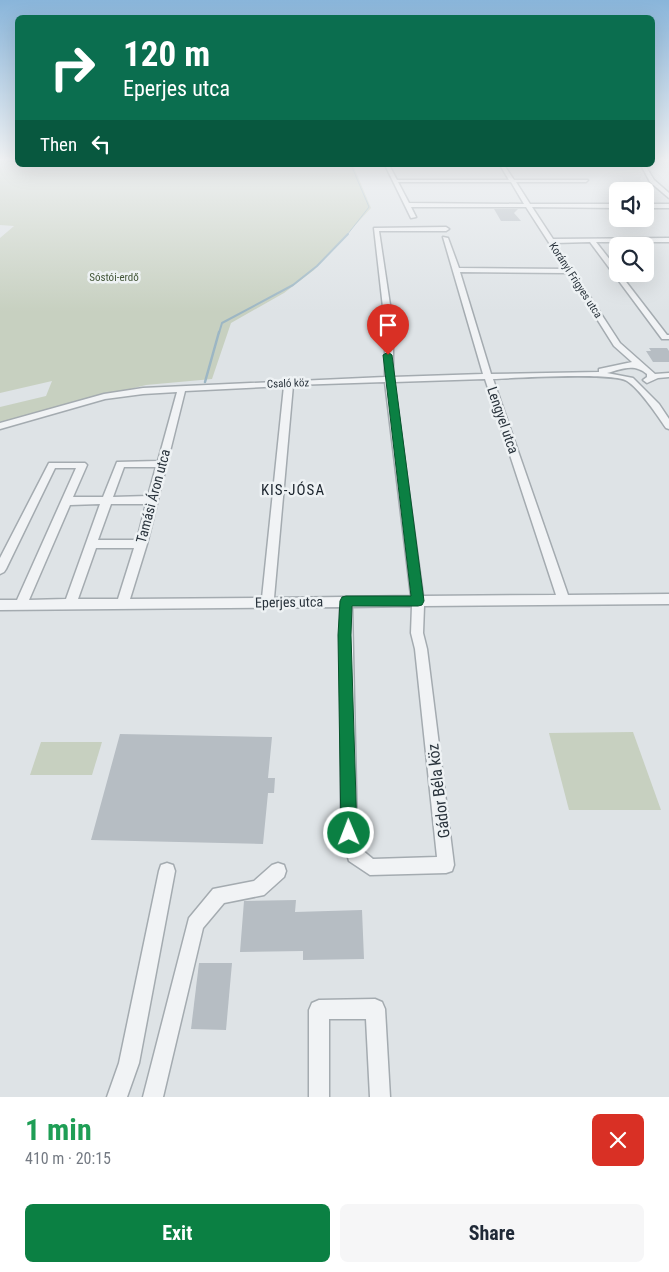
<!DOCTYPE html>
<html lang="en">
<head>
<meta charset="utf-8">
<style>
	:root { --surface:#fff; --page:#f6f6f7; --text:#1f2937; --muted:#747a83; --accent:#0b8043 }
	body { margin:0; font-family:"Roboto Condensed",sans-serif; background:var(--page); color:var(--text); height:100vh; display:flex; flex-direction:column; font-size:19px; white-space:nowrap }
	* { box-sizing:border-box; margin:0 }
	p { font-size:16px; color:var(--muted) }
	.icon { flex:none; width:28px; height:28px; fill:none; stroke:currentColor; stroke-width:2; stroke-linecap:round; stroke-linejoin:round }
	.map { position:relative; height:1097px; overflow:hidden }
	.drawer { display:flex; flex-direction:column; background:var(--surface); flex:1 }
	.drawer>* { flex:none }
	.banner { position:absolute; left:15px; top:15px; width:640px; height:152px; border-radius:8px; box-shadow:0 5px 20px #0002; background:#0b6e4f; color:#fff; overflow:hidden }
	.fabs { position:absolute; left:609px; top:182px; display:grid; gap:10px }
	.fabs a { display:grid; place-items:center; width:45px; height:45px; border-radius:8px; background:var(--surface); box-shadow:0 5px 20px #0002; font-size:25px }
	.pin { position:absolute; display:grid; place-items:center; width:42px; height:42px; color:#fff; margin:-51px -21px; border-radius:50% 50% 50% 0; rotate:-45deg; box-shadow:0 0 5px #0007 }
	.pin .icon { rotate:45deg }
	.me { position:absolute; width:55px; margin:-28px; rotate:359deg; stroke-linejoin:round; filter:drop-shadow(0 0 4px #0008) }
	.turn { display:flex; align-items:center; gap:18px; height:105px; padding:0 25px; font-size:22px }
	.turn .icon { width:65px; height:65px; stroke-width:2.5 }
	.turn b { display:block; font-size:35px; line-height:42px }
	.then { display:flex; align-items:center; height:48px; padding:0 25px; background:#0003; gap:10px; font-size:19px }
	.round { display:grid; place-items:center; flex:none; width:52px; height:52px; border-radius:8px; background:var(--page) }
	.headline { display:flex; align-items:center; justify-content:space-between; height:85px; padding:0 25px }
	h1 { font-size:30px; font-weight:700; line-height:38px; color:#1e9e55 }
	.cta { display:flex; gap:10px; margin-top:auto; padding:10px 25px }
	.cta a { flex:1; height:58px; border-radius:8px; background:var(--accent); color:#fff; font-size:20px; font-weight:700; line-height:58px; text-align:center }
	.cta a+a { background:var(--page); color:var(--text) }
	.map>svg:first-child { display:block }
	.green { fill:#c7d0c0 }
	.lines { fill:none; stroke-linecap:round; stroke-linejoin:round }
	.stream-far2 { stroke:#9cb6c4; stroke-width:1 }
	.stream-far1 { stroke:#9cb6c4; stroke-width:2 }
	.stream { stroke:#9cb6c4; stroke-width:2.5 }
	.building { fill:#b6bdc3 }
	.minor-casing { stroke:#a4abb0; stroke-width:3 }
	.major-casing { stroke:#9fa9b1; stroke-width:3 }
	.minor { fill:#f1f3f5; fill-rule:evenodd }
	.major { fill:#fff; fill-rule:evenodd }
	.route { fill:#0b8043; stroke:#07532c }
	.labels { text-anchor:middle; stroke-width:5; stroke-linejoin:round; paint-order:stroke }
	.far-park-label { font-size:11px; fill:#435638; stroke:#eef2f4 }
	.far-street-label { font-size:11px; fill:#29333c; stroke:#eef2f4 }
	.street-label { font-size:14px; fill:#29333c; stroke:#eef2f4 }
	.neighbourhood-label { font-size:15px; letter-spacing:1px; fill:#1b242d; stroke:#eef2f4 }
	.near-street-label { font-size:16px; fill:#29333c; stroke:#eef2f4 }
</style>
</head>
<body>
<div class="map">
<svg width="669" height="1097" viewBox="0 0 669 1097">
	<rect width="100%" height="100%" fill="#dee3e6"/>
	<!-- green -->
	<g class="green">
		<polygon points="0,158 17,158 18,165 353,165 371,208 314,270 284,293 231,323 212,379 146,385 0,422 0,407 46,396 52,381 0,393 0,238 14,226 0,225"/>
		<polygon points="633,732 661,810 569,810 549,733"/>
		<polygon points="41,742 102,742 92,775 30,775"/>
	</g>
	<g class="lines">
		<!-- stream-far2 -->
		<polyline class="stream-far2" points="347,235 369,207 351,165"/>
		<!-- stream-far1 -->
		<polyline class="stream-far1" points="219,333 222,323 293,285 317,266 348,234"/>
		<!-- stream -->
		<polyline class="stream" points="205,382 219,332"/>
	</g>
	<!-- building -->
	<g class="building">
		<polygon points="494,209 518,209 514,213 521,221 501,221"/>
		<polygon points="649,348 667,348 669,351 669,362 653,362 646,351 651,351"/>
		<polygon points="120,734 272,737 268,778 275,778 274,793 268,793 263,844 91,840"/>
		<polygon points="296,900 295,912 362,910 364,959 303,960 303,951 240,952 244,901"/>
		<polygon points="199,963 232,963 226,1030 191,1029"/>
	</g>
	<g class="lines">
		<defs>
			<g id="minor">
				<path d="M385 165H389L397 180H509L500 165H504L514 180H588L586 182H516L530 204H618V208L532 207 553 239 669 238V242H596L618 270V274H620L667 335H669V339H662L590 242 555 243 620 343 655 374 669 373V377L658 378 647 383 643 380 647 377V374C634 363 622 369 607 373L633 378 659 404 669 419V429L666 428C657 415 640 389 627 381 612 372 515 378 493 379L568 595 669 594V604L424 606 423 633 427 649 454 865 452 871 446 873 370 875 349 861 341 833 340 607 0 610V600H17L76 468H55L6 569 4 572 0 574V558L49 463H85L87 465 73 497H103L117 462 158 461 177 392 143 394 105 399 0 429V423L104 394 143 388 385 377V325L374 228 446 227 449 229 446 231H379L393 325V377L483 374 443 237 448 238 459 268 566 269 526 207H411L416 217 411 218ZM398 182H511L524 204 409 203ZM460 272 568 273 614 346 632 362 599 369V372L491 374ZM485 379 556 595 423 596 394 382ZM385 382 411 596 274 598 293 385ZM284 386 262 598 130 599 147 544 185 391ZM124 467H156L148 496 113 497ZM100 504 66 599 29 600 70 505ZM111 504H146L137 540H98ZM96 548H134L118 599H78ZM412 606 411 633 415 649 437 857 373 859 362 850 357 833 352 607Z"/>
				<polygon points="641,165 645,165 654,180 669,193 669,198 650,182"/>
				<rect x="645" y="204" width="24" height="4"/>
				<polygon points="167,863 173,865 175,871 139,1063 127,1097 107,1097 119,1063 159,871 161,865"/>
				<polygon points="278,863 284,865 286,871 284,877 264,895 224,903 203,928 163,1097 143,1097 189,918 213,889 254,881 272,865"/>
				<polygon points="375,999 382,1002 385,1009 390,1097 370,1097 366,1019 329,1019 329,1097 309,1097 309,1010 312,1003 319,1000"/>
			</g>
			<polygon id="major" points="0,158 4,158 0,160"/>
		</defs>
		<!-- minor casing -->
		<use href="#minor" class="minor-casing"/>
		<!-- major casing -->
		<use href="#major" class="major-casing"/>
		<!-- minor -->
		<use href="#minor" class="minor"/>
		<!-- major -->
		<use href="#major" class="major"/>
	</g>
	<!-- sky -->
	<linearGradient id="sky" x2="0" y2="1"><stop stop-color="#89b5da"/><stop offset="0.51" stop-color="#f0f2f4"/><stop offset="1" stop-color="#f0f2f4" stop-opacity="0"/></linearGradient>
	<rect width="669" height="312" fill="url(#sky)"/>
	<!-- route -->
	<polygon class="route" points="388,352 392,355 424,601 422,605 418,606 352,606 351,635 357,833 355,839 349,841 343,839 341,833 338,635 340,601 342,597 346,596 411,596 383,355"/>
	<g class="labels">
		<!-- far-park labels -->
		<g class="far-park-label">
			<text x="114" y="281">Sóstói-erdő</text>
		</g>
		<!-- far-street labels -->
		<g class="far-street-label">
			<text transform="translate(576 280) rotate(57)" y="4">Korányi Frigyes utca</text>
			<text transform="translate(288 383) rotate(-2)" y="4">Csaló köz</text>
		</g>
		<!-- street labels -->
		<g class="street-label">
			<text transform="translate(503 420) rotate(71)" y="5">Lengyel utca</text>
			<text transform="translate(153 496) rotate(-75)" y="5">Tamási Áron utca</text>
			<text transform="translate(289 602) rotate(-1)" y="5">Eperjes utca</text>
		</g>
		<!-- neighbourhood labels -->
		<g class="neighbourhood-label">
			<text x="293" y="495">KIS-JÓSA</text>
		</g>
		<!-- near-street labels -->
		<g class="near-street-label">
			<text transform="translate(438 791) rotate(-97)" y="6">Gádor Béla köz</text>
		</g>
	</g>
</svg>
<div class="fabs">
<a><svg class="icon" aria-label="sound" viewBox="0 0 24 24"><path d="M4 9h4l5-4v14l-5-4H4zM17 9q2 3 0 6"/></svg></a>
<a><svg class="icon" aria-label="search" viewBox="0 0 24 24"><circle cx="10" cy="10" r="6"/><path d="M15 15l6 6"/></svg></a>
</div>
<div class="pin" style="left:388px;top:355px;background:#d93025"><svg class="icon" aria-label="arrive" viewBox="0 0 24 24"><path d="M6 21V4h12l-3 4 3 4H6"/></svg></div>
<svg class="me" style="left:349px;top:833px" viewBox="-20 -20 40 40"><circle r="17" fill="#0b8043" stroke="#fff" stroke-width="3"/><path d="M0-11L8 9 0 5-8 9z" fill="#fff"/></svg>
<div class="banner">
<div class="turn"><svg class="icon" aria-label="right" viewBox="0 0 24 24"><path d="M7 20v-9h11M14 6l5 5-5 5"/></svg><div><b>120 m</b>Eperjes utca</div></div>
<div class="then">Then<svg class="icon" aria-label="left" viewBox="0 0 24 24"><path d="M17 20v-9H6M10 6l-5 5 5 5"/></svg></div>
</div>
</div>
<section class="drawer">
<div class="headline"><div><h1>1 min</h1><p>410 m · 20:15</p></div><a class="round" style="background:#d93025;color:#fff"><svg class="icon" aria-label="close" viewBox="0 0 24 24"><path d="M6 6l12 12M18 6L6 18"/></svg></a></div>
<div class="cta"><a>Exit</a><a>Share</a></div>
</section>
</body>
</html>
